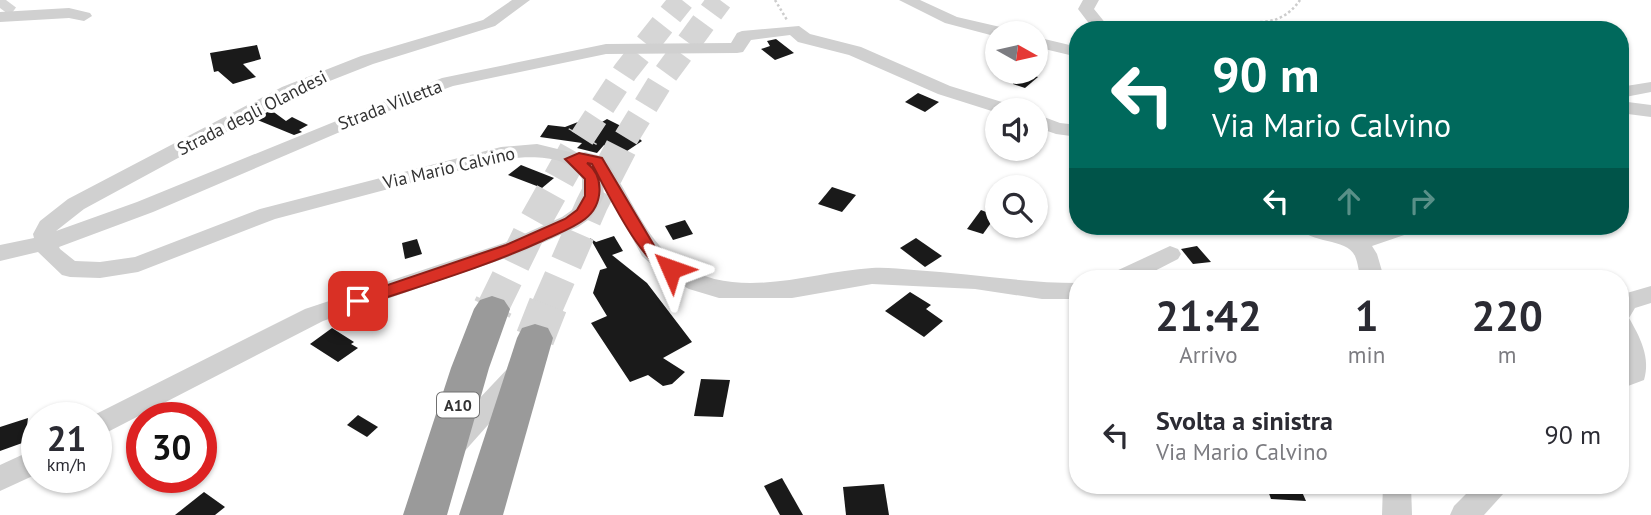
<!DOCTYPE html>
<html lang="it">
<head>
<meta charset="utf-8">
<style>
	:root { --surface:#fff; --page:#f7f7f7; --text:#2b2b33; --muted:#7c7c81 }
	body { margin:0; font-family:"PT Sans",sans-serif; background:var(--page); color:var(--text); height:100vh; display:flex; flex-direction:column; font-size:26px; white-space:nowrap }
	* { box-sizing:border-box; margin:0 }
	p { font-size:23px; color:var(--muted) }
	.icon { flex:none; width:38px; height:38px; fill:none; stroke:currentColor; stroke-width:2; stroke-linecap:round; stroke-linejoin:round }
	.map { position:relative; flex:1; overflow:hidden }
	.details { position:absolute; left:1069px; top:270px; width:560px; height:224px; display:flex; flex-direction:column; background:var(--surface); border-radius:28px; box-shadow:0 2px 5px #0004 }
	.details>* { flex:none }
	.banner { position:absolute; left:1069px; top:21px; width:560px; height:214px; border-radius:28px; box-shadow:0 2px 5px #0004; background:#00695c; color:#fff; overflow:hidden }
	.needle { width:46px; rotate:98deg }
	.controls { position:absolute; left:985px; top:21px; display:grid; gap:14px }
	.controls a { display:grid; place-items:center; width:63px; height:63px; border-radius:50%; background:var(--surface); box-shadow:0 2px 5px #0004; font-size:35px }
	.speed { position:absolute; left:21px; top:402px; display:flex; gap:14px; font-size:35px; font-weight:700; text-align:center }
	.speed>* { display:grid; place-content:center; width:91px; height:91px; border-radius:50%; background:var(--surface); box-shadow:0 2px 5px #0004; line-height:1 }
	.speed small { font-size:18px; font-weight:400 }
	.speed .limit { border:10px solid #d22; background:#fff; color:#111 }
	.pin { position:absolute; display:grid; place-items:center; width:60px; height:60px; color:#fff; margin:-30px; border-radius:14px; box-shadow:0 4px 10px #0006 }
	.me { position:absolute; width:77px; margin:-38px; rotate:313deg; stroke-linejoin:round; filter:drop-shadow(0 0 5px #0008) }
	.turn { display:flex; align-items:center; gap:24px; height:147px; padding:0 28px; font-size:32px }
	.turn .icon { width:91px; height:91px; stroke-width:2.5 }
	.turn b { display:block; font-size:49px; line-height:60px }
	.lanes { display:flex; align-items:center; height:66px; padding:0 28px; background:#0003; justify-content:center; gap:35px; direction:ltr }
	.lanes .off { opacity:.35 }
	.eta { display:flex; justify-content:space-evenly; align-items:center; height:119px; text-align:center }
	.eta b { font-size:42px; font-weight:700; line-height:49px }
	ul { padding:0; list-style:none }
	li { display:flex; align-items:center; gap:21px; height:91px; padding:0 28px }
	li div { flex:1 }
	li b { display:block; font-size:26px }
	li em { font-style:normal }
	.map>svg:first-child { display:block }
	.building { fill:#1a1a1a }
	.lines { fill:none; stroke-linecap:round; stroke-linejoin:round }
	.highway-tunnel-far2 { stroke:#d6d6d6; stroke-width:25; stroke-dasharray:25 13; stroke-linecap:butt }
	.highway-tunnel-far1 { stroke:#d6d6d6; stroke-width:32; stroke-dasharray:32 16; stroke-linecap:butt }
	.highway-tunnel { stroke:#d6d6d6; stroke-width:39; stroke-dasharray:39 19; stroke-linecap:butt }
	.path { stroke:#cdcdcd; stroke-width:2.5; stroke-dasharray:2.5 2.5; stroke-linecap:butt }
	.minor { fill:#d0d0d0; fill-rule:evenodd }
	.highway { fill:#9a9a9a; fill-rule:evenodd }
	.route { fill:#d93025; stroke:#8d1f18; stroke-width:2 }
	.labels { text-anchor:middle; stroke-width:7; stroke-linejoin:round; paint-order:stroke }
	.shield { fill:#fff; stroke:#707070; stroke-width:2 }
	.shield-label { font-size:16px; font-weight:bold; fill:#333 }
	.street-label { font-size:18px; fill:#333; stroke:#fff }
</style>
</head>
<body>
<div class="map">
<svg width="1651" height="515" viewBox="0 0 1651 515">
	<rect width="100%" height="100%" fill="#fff"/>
	<!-- building -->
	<g class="building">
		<polygon points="776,39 794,53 775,60 761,49 770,46 767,41"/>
		<polygon points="257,45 261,59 243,64 256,77 233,84 218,71 214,72 210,53"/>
		<polygon points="1013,72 1024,72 1038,77 1025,88 1013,84"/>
		<polygon points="918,93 939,102 925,112 905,102"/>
		<polygon points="271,110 286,121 292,117 308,125 299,130 302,132 294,135 255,119"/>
		<polygon points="607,119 631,131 642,141 621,155 604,145 597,153 577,148 582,143 540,137 548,125 565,127 578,122 587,131"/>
		<polygon points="521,165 554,178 542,188 508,175"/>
		<polygon points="832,187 856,195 842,212 818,204"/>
		<polygon points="981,210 996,216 983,234 967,229"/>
		<polygon points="685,220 693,234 673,240 665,226"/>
		<polygon points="614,236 623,251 612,255 647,283 692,342 663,358 685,372 672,384 663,386 648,375 630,382 591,323 607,316 593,293 600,270 607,268 590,238 596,242"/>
		<polygon points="916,238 942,256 925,267 900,248"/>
		<polygon points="417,239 422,254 405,259 402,243"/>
		<polygon points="1197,246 1211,262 1193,264 1181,249"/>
		<polygon points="910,292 931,305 926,309 943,321 924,337 885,311"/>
		<polygon points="332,328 354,342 351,344 358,348 338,362 310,344"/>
		<polygon points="701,379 730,380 723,417 694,416"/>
		<polygon points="358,415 378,427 367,437 347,425"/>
		<polygon points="28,418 25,442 0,451 0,427"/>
		<polygon points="782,478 803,515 780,515 764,486"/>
		<polygon points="884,484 889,515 846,515 843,487"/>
		<polygon points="1266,485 1299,485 1306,501 1271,499"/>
		<polygon points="204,492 225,507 215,515 175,515"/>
	</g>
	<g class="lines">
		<!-- highway-tunnel-far2 -->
		<g class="highway-tunnel-far2">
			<polyline points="0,8 6,0"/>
			<polyline points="582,138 625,72 682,0"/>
			<polyline points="626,138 662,79 720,0"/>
		</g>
		<!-- highway-tunnel-far1 -->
		<g class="highway-tunnel-far1">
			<polyline points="493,307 532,227 583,136"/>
			<polyline points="547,307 592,204 627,136"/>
		</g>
		<!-- highway-tunnel -->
		<g class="highway-tunnel">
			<polyline points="492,309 494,305"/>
			<polyline points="535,338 548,305"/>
		</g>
		<!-- path -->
		<g class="path">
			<polyline points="775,0 787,20"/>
			<path d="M1232 30C1251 14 1276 34 1300 0"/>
		</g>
		<!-- minor -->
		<g class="minor">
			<path d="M512 0H530L495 26 373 64 294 95 84 209 56 231 137 202 442 78 606 44 731 43 737 33 742 31 799 26 810 34 861 47 950 86 1015 106 1017 110H998V113L938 94 849 55 798 42 790 35 751 40 743 52 737 53 606 54 453 86 417 99 153 212 59 247 60 249 75 261 100 262 135 257 260 209 501 147 537 144 578 154 585 152 604 157C628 190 646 242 680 264 739 302 808 272 872 268 885 267 900 269 914 270 969 273 1023 283 1078 283V299H1042L975 289 872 284 792 298H719L689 289 663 275 642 256 603 185 604 196 600 204 591 218 578 227 520 253 323 321 96 438V418H88L305 309 504 243 562 217 575 208 582 196V179C567 152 527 157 502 159L275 219 138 272 100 278 70 277 62 275 38 252 0 261V245L34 238 33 234 40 221 68 199 282 87 361 56 483 20Z"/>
			<polygon points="899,0 920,0 957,17 1009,29 1011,33 998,33 998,37 945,23"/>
			<polygon points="1083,0 1099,0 1094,9 1111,30 1094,30 1078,9"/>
			<polygon points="69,8 90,13 92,16 84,21 69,18 0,22 0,12"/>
			<polygon points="1036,37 1078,47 1078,57 1036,47"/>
			<polygon points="1651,82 1651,92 1620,98 1620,87"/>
			<polygon points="1620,101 1651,105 1651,117 1620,113"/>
			<polygon points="1036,114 1060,123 1078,125 1078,137 1056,134 1036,127"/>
			<path d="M1298 226H1327L1342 232 1359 234 1388 226H1419L1416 231 1372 246 1377 254 1384 278H1360C1359 272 1358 263 1355 256 1346 237 1310 245 1298 226Z"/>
			<polygon points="1170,246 1178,249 1181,254 1178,259 1141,278 1110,278 1114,272"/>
			<path d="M1651 286V303L1635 308 1629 318C1640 337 1651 358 1644 380L1620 389V368L1624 359 1620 351V295Z"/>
			<polygon points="520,362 529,365 533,372 529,379 463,453 453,457 443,453 439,445 443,437 511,365"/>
			<polygon points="37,448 37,474 0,491 0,465"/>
			<polygon points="1383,485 1411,485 1412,515 1382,515"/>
			<polygon points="1475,485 1507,485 1503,494 1484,515 1450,515 1454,506"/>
		</g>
		<!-- highway -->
		<g class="highway">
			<polygon points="492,296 504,300 510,309 489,368 447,515 403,515 451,368 474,309 480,300"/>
			<polygon points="535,324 548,328 553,338 503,515 459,515 517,338 522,328"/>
		</g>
	</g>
	<!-- route -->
	<path class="route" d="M579 153 602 158 655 247 679 269 677 273C648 281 605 187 592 164L587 163C605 177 603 205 585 219 572 229 556 234 542 241 485 267 423 285 364 305H352L349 301 352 297 506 245 565 219 577 210 585 196V179L565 159Z"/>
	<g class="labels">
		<!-- shield labels -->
		<rect class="shield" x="437" y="392.5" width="42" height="25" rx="5"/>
		<g class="shield-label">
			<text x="458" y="411">A10</text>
		</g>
		<!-- street labels -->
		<g class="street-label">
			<text transform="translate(390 105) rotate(-21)" y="6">Strada Villetta</text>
			<text transform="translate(252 113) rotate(-27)" y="6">Strada degli Olandesi</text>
			<text transform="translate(449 168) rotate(-13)" y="6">Via Mario Calvino</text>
		</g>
	</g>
</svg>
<div class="controls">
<a><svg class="needle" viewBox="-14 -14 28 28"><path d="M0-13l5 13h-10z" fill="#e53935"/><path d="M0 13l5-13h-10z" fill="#7c7c81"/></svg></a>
<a><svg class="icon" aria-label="sound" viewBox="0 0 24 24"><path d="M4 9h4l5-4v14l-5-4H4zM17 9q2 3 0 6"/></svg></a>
<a><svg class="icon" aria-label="search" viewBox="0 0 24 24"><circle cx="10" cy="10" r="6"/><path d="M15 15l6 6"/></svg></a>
</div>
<div class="speed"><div>21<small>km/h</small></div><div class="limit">30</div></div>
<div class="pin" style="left:358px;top:301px;background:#d93025"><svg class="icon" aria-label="arrive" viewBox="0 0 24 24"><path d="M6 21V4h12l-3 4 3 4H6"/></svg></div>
<svg class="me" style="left:671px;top:269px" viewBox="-20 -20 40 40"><path d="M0-17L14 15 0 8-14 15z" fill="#d93025" stroke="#fff" stroke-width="4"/></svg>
<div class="banner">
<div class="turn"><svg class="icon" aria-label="left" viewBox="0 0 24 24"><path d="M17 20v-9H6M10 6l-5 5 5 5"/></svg><div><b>90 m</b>Via Mario Calvino</div></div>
<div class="lanes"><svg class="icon" aria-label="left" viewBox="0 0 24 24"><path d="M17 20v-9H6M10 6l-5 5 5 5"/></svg><svg class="icon off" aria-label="ahead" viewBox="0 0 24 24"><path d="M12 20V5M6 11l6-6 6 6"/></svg><svg class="icon off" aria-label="right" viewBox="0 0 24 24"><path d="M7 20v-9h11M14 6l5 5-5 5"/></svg></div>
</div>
<section class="details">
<div class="eta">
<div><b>21:42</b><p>Arrivo</p></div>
<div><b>1</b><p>min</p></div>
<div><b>220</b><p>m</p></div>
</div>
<ul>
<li><svg class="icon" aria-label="left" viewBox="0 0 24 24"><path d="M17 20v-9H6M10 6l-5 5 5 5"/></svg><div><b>Svolta a sinistra</b><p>Via Mario Calvino</p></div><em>90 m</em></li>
</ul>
</section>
</div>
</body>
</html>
